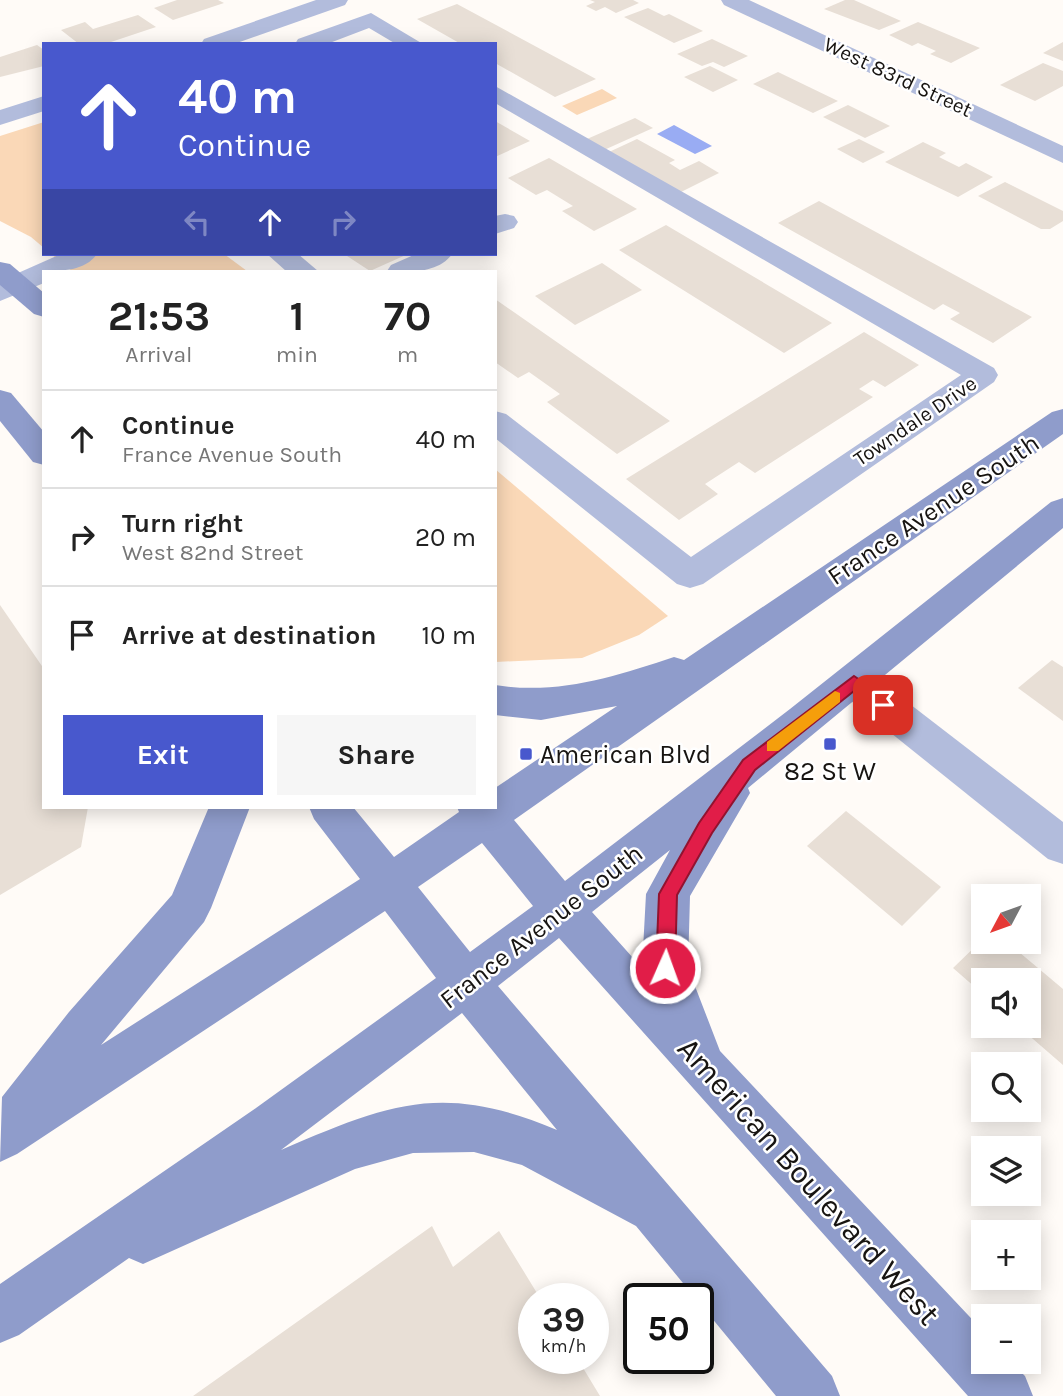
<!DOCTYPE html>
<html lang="en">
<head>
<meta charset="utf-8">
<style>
	:root { --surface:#fff; --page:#f6f6f6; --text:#222; --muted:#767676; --line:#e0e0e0; --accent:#4858cd }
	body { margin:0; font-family:Karla,sans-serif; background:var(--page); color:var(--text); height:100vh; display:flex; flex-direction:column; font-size:26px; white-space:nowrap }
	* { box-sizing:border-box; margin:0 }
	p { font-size:23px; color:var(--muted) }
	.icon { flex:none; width:38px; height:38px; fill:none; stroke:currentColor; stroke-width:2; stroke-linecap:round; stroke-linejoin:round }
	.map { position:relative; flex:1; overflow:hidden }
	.sheet { position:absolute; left:42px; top:270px; width:455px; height:539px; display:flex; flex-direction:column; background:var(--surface); border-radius:0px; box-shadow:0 4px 18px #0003 }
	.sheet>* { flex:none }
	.top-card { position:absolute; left:42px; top:42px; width:455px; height:214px; border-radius:0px; box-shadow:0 4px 18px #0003; background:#4858cd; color:#fff; overflow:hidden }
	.needle { width:46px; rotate:229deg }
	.tools { position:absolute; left:971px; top:884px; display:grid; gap:14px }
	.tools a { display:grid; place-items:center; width:70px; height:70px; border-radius:0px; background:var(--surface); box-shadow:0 4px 18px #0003; font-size:35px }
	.speed { position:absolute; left:518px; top:1283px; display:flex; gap:14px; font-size:35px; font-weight:700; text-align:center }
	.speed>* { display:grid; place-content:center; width:91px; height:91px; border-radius:50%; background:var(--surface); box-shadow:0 4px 18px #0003; line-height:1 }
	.speed small { font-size:18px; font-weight:400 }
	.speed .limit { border:4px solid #111; border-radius:10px; background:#fff; color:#111 }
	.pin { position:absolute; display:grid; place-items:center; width:60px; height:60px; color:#fff; margin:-30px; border-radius:14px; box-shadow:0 4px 10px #0006 }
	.me { position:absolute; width:77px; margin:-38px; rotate:2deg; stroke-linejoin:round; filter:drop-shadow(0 0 5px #0008) }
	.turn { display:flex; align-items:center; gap:24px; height:147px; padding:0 21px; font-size:32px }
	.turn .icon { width:91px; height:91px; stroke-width:2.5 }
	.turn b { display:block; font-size:49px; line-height:60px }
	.lanes { display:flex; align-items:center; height:66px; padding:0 21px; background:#0003; justify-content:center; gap:35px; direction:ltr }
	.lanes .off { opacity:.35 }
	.eta { display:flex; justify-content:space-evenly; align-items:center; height:119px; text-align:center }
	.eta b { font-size:42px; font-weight:700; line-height:49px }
	.action { display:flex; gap:14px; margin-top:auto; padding:14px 21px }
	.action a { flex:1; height:80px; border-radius:0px; background:var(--accent); color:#fff; font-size:28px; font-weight:700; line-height:80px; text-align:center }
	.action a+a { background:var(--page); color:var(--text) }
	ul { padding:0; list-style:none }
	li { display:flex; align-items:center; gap:21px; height:98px; padding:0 21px; border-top:2px solid var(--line) }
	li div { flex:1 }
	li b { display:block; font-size:26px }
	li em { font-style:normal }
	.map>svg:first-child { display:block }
	.green { fill:#fad8b7 }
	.water { fill:#99acf3 }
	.building { fill:#e8dfd6 }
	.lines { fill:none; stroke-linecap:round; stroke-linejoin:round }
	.street { fill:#b2bcdc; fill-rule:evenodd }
	.secondary { fill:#8f9ccb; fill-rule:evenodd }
	.route { fill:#e11d48; stroke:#92132f; stroke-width:2 }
	.slow { fill:#f59e0b }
	.poi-dot { fill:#4858cd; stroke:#fff; stroke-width:2.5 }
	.labels { text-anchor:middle; stroke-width:5; stroke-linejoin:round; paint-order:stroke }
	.far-street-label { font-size:21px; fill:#171411; stroke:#fff }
	.street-label { font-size:26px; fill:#171411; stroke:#fff }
	.poi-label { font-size:26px; fill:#171411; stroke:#fff; text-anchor:start }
	.near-street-label { font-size:32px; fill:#171411; stroke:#fff }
</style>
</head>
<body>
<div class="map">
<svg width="1063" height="1396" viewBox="0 0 1063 1396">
	<rect width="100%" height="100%" fill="#fffbf7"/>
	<!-- green -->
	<g class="green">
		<polygon points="602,89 617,98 577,115 562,106"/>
		<polygon points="44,122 44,248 31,237 0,221 0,136"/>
		<polygon points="51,254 224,254 247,271 72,271"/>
		<polygon points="495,469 668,616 639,635 582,658 495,662"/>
	</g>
	<!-- water -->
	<polygon class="water" points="674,125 712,146 695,154 657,134"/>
	<!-- building -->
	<g class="building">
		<polygon points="177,0 218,0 224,3 173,20 154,8"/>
		<polygon points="590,0 633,0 639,3 616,13 605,7 596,11 586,6 595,2"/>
		<polygon points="845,0 854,0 901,21 879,30 824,9"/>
		<polygon points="457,4 596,79 555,97 495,63 495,44 461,44 417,19"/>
		<polygon points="648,8 664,16 669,14 703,31 674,43 624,17"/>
		<polygon points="138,15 156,27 105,44 79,44 61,30 85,22 93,29"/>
		<polygon points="918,22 980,48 951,63 930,54 936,51 918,43 912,46 889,35"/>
		<polygon points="712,39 748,56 724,67 713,62 702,66 677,54"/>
		<polygon points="1063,42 1063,61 1043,53"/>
		<polygon points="37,45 44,50 44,66 0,77 0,57"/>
		<polygon points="1043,63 1063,71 1063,86 1035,101 1000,85"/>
		<polygon points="710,66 738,80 713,92 684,77"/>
		<polygon points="778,72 838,101 813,113 753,84"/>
		<polygon points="848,105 890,126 865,138 823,117"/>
		<polygon points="635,118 653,128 604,150 587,139"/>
		<polygon points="495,121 530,141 495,157"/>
		<polygon points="637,139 675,160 669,163 680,170 699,161 719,173 679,193 609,152"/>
		<polygon points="859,139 885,152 863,163 837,149"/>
		<polygon points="923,142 946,153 939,157 959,167 966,163 993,177 958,197 885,162"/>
		<polygon points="549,158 637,209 594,231 562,211 573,206 547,190 536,195 508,178"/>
		<polygon points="1005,182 1063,211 1063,221 1050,229 1041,229 978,196"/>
		<polygon points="819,201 1032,317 993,343 950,319 960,313 943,304 934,310 778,223"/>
		<polygon points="666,225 832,323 784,353 619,250"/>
		<polygon points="344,254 408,254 370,271"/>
		<polygon points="602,263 642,290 575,325 535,296"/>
		<polygon points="495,299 670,421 617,454 547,402 560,394 529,372 518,378 495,362"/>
		<polygon points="864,332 919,365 885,387 873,380 859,389 873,397 755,473 739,462 705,484 718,494 679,520 626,479"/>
		<polygon points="0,605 44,669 44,807 88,807 81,847 0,895"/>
		<polygon points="1052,660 1063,667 1063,721 1018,688"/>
		<polygon points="846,811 941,887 902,926 807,846"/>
		<polygon points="984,938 984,942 1007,942 1063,989 1063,1065 1018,1026 1029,1026 1029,980 984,980 984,995 953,968"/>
		<polygon points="432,1226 453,1267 499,1231 540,1298 534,1298 534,1358 577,1358 600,1396 193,1396"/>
	</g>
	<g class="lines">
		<!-- street -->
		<g class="street">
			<polygon points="316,0 348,0 345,5 234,44 201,44 204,39"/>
			<polygon points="721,0 749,0 1063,146 1063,163 724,5"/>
			<polygon points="371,13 423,44 396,44 369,28 327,44 295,44 298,39"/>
			<polygon points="495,86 994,368 998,375 994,382 703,584 690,588 677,584 495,438 495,411 506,414 691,557 961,375 495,103"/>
			<polygon points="44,96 44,111 0,125 0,110"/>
			<polygon points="505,214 514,216 518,222 514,228 495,234 495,216"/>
			<path d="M61 254H97C85 271 62 271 44 271V283L0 301V281Z"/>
			<polygon points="267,254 298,254 318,271 286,271"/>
			<path d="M416 254H452C438 274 408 272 387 271L391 265Z"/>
			<polygon points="854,667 867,671 1063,822 1063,864 1048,859 841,693 835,682 841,671"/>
		</g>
		<!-- secondary -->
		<g class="secondary">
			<polygon points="0,262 10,264 44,293 44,317 34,314 0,285"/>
			<polygon points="0,390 11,393 44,432 44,465 33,462 0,421"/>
			<path d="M1063 409V434L514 820 565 881 790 709 1051 502 1063 498V528L748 788 750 793 690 896 688 968 720 1051 984 1332V1362H1011L1025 1376 1033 1396H968L559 938 498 986 832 1376 840 1396H776L636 1226 522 1165 474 1152 413 1153 355 1169 143 1264 129 1258 19 1335 0 1343V1284L256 1108 436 978 385 911 17 1154 0 1162 2 1097 69 1012 172 895 209 807H250L211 908 204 922 101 1045 360 879 314 819 309 807H353L394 857 459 812 457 807H495V788L617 706 541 720 495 715V685C558 695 614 677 674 657L684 660 1052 412ZM482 843 533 906 470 952 418 887ZM670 850 646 894 642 968 592 912ZM462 1013 557 1130C443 1082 390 1103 281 1150Z"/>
		</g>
	</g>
	<!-- route -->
	<polygon class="route" points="854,676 889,700 889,709 877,709 854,691 755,770 712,833 677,895 675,968 672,974 665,976 659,974 656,968 659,894 699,823 743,760"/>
	<!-- slow -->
	<polygon class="slow" points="835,691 840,693 840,702 778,751 767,751 767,742"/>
	<!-- markers -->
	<g class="poi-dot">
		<rect x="823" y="737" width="14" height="14" rx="3.5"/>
		<rect x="519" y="747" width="14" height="14" rx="3.5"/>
	</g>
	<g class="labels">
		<!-- far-street labels -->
		<g class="far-street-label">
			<text transform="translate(898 77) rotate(25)" y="7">West 83rd Street</text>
			<text transform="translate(915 421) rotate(-34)" y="7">Towndale Drive</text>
		</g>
		<!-- street labels -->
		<g class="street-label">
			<text transform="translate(933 509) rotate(-34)" y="9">France Avenue South</text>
			<text transform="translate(541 926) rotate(-38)" y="9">France Avenue South</text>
		</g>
		<!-- poi labels -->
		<g class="poi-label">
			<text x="540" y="763">American Blvd</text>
			<text x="830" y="780" text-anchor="middle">82 St W</text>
		</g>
		<!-- near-street labels -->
		<g class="near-street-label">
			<text transform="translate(809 1181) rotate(48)" y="11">American Boulevard West</text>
		</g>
	</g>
</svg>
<div class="tools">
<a><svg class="needle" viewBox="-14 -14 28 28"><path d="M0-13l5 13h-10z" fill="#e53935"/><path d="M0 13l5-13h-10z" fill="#767676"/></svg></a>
<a><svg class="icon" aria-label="sound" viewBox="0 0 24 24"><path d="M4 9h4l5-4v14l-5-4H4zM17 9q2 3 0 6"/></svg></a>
<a><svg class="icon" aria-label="search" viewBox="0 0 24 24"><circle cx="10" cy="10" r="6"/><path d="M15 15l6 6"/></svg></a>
<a><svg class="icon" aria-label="layers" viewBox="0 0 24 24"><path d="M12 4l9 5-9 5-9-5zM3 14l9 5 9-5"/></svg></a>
<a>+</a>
<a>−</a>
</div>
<div class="speed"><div>39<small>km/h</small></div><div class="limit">50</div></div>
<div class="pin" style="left:883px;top:705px;background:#d93025"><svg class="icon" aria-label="arrive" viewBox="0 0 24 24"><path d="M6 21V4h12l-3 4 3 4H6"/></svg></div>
<svg class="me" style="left:665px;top:968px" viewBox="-20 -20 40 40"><circle r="17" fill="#e11d48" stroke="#fff" stroke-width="3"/><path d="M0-11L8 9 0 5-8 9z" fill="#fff"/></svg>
<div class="top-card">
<div class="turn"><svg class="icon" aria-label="ahead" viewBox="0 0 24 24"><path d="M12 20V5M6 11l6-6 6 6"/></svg><div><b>40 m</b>Continue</div></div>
<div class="lanes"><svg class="icon off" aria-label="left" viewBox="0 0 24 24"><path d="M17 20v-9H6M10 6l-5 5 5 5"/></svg><svg class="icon" aria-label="ahead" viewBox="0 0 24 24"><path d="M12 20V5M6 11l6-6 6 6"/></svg><svg class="icon off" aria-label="right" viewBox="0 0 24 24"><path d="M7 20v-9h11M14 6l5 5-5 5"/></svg></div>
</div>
<section class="sheet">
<div class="eta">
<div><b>21:53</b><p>Arrival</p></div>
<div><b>1</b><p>min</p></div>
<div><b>70</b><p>m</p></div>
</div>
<ul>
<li><svg class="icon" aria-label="ahead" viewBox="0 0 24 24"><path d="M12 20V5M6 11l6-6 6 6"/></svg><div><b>Continue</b><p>France Avenue South</p></div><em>40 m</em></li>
<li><svg class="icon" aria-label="right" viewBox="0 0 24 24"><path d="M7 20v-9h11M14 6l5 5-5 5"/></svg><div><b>Turn right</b><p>West 82nd Street</p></div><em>20 m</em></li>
<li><svg class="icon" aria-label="arrive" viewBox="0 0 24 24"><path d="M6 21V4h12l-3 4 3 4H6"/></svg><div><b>Arrive at destination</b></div><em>10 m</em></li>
</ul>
<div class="action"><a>Exit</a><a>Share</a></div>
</section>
</div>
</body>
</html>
